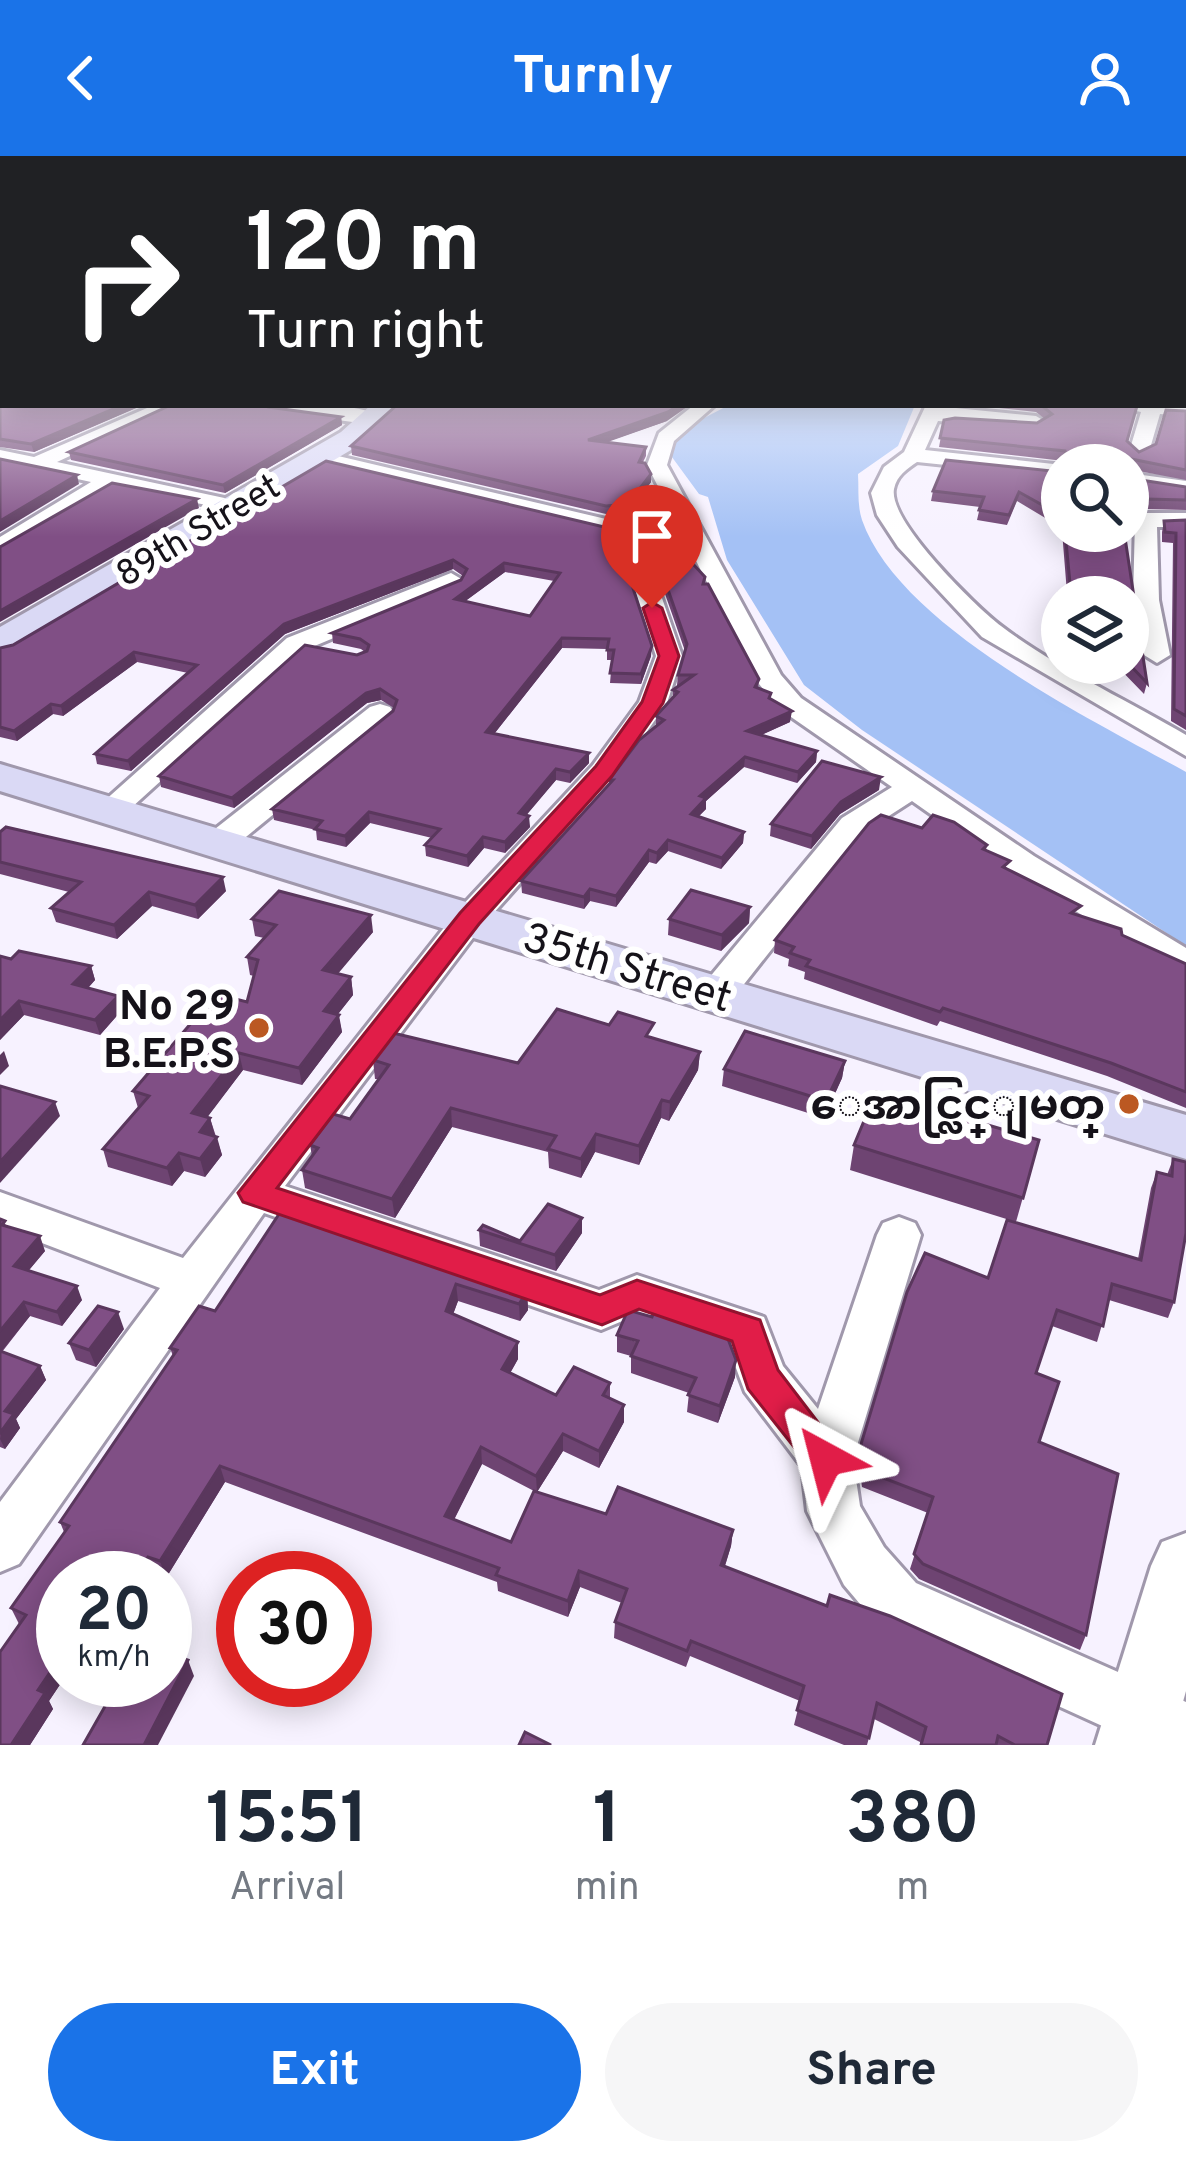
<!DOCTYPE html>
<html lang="en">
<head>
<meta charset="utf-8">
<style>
	:root { --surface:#fff; --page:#f6f6f7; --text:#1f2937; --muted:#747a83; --accent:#1a73e8 }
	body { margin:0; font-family:Overpass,"Noto Sans Myanmar",sans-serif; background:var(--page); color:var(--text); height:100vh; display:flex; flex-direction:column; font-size:45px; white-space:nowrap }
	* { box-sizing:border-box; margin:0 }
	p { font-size:39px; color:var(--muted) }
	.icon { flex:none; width:66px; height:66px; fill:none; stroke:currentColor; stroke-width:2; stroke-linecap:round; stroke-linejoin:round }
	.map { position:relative; height:1589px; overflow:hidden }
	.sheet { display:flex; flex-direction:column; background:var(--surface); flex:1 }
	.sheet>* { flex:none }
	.banner { position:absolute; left:0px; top:0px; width:1188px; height:252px; box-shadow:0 6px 30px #0003; background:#202124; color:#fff; overflow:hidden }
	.tools { position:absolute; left:1041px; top:288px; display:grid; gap:24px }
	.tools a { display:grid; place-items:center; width:108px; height:108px; border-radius:50%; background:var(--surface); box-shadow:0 6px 30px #0003; font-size:60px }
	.speed { position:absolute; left:36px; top:1395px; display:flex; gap:24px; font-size:60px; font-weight:700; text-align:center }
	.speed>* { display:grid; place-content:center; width:156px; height:156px; border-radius:50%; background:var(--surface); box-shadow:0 6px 30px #0003; line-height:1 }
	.speed small { font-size:30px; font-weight:400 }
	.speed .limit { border:18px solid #d22; background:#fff; color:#111 }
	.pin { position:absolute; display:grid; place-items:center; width:102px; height:102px; color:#fff; margin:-123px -51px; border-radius:50% 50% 50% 0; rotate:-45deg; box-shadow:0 0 12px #0007 }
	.pin .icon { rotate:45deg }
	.me { position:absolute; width:132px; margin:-66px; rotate:322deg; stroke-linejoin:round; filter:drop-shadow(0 0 9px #0008) }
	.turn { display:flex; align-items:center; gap:42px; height:252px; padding:0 48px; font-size:54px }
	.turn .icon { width:156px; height:156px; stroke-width:2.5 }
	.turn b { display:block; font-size:84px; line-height:102px }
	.eta { display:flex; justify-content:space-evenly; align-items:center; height:204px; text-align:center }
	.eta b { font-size:72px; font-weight:700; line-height:84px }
	.primary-button { display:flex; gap:24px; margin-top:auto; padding:24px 48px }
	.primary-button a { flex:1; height:138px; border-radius:72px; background:var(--accent); color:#fff; font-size:48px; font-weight:700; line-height:138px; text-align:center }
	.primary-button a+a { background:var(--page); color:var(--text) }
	header { display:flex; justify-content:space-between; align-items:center; height:156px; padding:0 48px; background:var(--accent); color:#fff; font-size:54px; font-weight:700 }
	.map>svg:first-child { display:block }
	.water { fill:#a4c1f5 }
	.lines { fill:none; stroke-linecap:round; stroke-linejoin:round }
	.minor-casing { stroke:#a098ac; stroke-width:6 }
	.tertiary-casing { stroke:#a098ac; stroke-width:6 }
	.secondary-casing { stroke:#a098ac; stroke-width:6 }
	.minor { fill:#fff; fill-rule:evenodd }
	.tertiary { fill:#fff; fill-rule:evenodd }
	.secondary { fill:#dad9f5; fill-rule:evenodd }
	.wall { fill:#6e4472; fill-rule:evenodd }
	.shaded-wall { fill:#5a375d }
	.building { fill:#804f85; stroke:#5a375d; stroke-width:3; fill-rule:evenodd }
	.route { fill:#e11d48; stroke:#92132f; stroke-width:3 }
	.poi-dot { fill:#bb5822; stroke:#fff; stroke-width:4.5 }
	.labels { text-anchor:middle; stroke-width:12; stroke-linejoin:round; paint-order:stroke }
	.far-street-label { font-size:36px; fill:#151219; stroke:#fff }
	.street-label { font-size:42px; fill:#151219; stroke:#fff }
	.poi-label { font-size:42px; font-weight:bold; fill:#151219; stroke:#fff; text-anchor:end }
</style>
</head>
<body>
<header><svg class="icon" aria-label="back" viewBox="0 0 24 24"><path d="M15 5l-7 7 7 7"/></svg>Turnly<svg class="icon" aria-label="person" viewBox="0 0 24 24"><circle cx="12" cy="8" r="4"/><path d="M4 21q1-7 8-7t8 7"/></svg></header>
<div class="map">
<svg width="1186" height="1589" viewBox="0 0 1186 1589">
	<rect width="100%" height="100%" fill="#f7f2ff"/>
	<!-- water -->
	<path class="water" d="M729 249H915L898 290 858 318C859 333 857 349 862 364 899 470 1091 563 1186 616V790L862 574 804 529 727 404 708 341 699 338 669 297 681 274Z"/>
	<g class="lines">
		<defs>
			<g id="minor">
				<polygon points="1186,248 1186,260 1160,258 1149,296 1139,302 1129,296 1141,256 1109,249"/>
				<polygon points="154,249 179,249 57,306 243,346 243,356 113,331 0,398 0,381 91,326 0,306 0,294 34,301"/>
				<path d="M261 249C293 249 360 245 385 263L375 269 270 255Z"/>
				<polygon points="694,249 715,249 674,285 667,309 781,519 801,542 1034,700 1186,792 1186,820 1173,816 1010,714 912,645 864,676 730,846 704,846 698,837 704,828 842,662 892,631 781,554 759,528 647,309 659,277"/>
				<path d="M926 249 1036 260 1046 266 1036 272 938 265 925 294 1063 309 1062 321 917 306C907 313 897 319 894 333 888 365 975 450 1001 470 1053 510 1127 544 1186 579V600L982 481 898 391 877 359 871 337 884 311 904 296Z"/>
				<polygon points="317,295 606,363 660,360 660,370 646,375 654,419 682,500 667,547 615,621 482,770 285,1030 599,1134 637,1119 764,1161 783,1210 818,1253 877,1079 883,1067 899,1061 915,1067 921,1079 853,1303 860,1350 884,1391 916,1427 1186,1546 1186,1589 1144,1589 876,1467 844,1429 807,1355 802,1311 745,1236 727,1188 639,1158 601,1174 264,1057 19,1408 0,1416 0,1346 160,1132 0,1071 0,1036 183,1102 458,754 593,609 639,546 656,500 630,419 624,378 310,305 310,297"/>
				<polygon points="1128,317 1186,325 1186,337 1128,329"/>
				<polygon points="1146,357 1186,357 1186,371 1157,371 1159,444 1170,499 1157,507 1144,499 1133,444 1135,364"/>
				<polygon points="451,417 463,424 460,429 305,494 120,662 98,662 93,655 287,482"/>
				<polygon points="380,548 390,551 394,557 390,563 230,694 206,694 202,687 206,680 370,551"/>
			</g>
			<polygon id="tertiary" points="1186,1377 1186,1535 1171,1589 1095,1589 1151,1410 1162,1386"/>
			<g id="secondary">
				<polygon points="371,249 400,249 361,288 13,495 0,498 0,471 341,276"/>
				<polygon points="0,608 1186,959 1186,1003 0,635"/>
			</g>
		</defs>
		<!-- minor casing -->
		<use href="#minor" class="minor-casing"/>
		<!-- tertiary casing -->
		<use href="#tertiary" class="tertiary-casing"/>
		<!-- secondary casing -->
		<use href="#secondary" class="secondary-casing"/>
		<!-- minor -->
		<use href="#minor" class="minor"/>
		<!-- tertiary -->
		<use href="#tertiary" class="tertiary"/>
		<!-- secondary -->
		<use href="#secondary" class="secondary"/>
	</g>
	<!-- wall -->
	<g class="wall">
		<polygon points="0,214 3,249 143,249 34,296 0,291"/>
		<polygon points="971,249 1132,249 1127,286 1139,296 1156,288 1186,255 1186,324 1128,313 1128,309 1064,309 1064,305 939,291 944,264 1037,267 1045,263 1036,256"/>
		<polygon points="268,251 341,261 342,269 225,337 71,304 69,296"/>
		<polygon points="667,265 606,286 646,291 646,300 643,306 651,318 651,326 628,357 606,358 352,299 351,290"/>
		<path d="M326 305 626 411 651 500 641 528 610 527 612 504H607V493L562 492 494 578 589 607 570 627 556 624 526 659 530 671 505 697 484 692 468 711 426 700 425 689 432 682 370 667 346 691 317 684 316 674 274 664 272 653 393 555 394 552 381 544 367 547 234 652 161 631 159 620 365 496 361 493 333 487 332 477 461 424 463 420 453 413 285 478 131 615 97 608 95 598 188 517 137 506 63 560 53 558 17 585 0 581V492L13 489ZM505 416 554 425 530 460 465 445Z"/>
		<polygon points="1062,316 1062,372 1017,345 1007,369 977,364 980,351 931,345 933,335"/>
		<polygon points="1128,322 1186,331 1186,354 1144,353 1133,362 1130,382 1125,381 1147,527 1144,538 1114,507 1128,507 1062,441 1062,455 1058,447 1060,437 1067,437 1062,375 1128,375"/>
		<polygon points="1186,364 1186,574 1171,565 1173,387 1162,386 1162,376 1164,365"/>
		<polygon points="652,375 674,379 693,408 759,523 758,532 771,537 770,543 790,566 761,579 817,595 816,606 797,627 744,611 706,645 706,653 698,661 744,676 743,687 721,713 668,695 656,708 649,706 616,751 590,745 584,753 522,737 521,725 609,629 609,624 656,571 656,560 673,542 673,534 680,529 677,529 678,519 685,495 658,418 652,384"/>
		<polygon points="879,634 840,658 811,693 770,680 771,668"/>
		<polygon points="922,672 987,689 986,694 1008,713 1078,760 1186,808 1186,952 1107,920 940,865 937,870 804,823 805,816 788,810 789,803 774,797 775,784"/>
		<polygon points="0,676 226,735 198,763 152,750 117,783 56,766 51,752 69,736 0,718"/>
		<polygon points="750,751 749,767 721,795 668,779 669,763"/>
		<polygon points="252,763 373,776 337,818 351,821 353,839 338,858 342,876 302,929 243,914 207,961 210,962 222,999 205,1021 184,1015 172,1030 108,1011 103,993 138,952 133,935 247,846 254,820 250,819 247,801 264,782 255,780"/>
		<polygon points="11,803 91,810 95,824 88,832 118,840 122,854 100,879 24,859 0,884"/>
		<polygon points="653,882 700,896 698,914 669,965 661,962 639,1009 595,996 581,1022 549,1012 548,996 452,971 395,1062 305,1032 302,1014 312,1000 310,989 350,963 378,923 375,923 373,904 518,907"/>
		<polygon points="845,905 842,922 824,962 722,930 724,913"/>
		<polygon points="1039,984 1016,1066 850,1014 854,989"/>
		<polygon points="1173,1003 1174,1146 1168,1162 1109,1144 1097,1186 1052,1170 1036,1217 1039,1286 1086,1479 1080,1494 919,1423 910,1413 928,1357 862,1331 858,1303 861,1288 988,1122 1138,1103 1151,1032 1157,1016 1167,1019"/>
		<path d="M283 1052 527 1136 528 1154 520 1165 458 1145 453 1158 518 1186V1203L510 1217 556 1239 610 1227V1242L624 1249V1266L599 1312 563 1295 537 1336 606 1358 733 1374 731 1390 725 1410 1047 1589H920V1586L874 1563 867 1589H844L794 1569 800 1545 690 1500 686 1511 614 1482 615 1466 622 1447 580 1431 568 1461 498 1435 497 1426 225 1326 166 1422 155 1417 152 1422H63V1524L49 1545 53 1553 30 1589H0L19 1468 11 1452 64 1376 60 1366 173 1200 170 1192 215 1155ZM482 1308 534 1335 511 1386 454 1364Z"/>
		<polygon points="0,1063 7,1070 45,1095 28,1115 82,1144 62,1170 30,1160 2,1196 40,1210 46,1224 16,1263 20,1272 5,1293 0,1291"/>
		<polygon points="479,1074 520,1085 582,1077 556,1115 480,1090"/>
		<polygon points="124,1173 96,1211 76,1204 69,1187"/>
		<polygon points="617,1179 735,1221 718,1267 687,1256 689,1237 631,1217 631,1200 617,1196"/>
	</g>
	<!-- shaded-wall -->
	<g class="shaded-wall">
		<polygon points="123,249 143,249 34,296 31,288"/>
		<polygon points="679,249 690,249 667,265 588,293 588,284"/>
		<polygon points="341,261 342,269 225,337 223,329"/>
		<polygon points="651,318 651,326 628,357 628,348"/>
		<polygon points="77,319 79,328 0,376 0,365"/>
		<polygon points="197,343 199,352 0,466 0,455"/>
		<polygon points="1146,343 1144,353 1130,364 1133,354"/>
		<polygon points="453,404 453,413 285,478 131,615 128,605 284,468"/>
		<polygon points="504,407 505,416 456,452 455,443"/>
		<polygon points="562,482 562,492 487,587 486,576"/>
		<polygon points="652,490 651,500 641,528 641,518"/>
		<polygon points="134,496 137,506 63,560 61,550"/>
		<polygon points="380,533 381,544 367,547 234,652 232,642 366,537"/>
		<polygon points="51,548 53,558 17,585 14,575"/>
		<polygon points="792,555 790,566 746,586 747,575"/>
		<polygon points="817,595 816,606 797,627 798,616"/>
		<polygon points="589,597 589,607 570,627 570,616"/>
		<polygon points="745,601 744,611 706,645 706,653 690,669 691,658 700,640"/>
		<polygon points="556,613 556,624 519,668 519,657"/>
		<polygon points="881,621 879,634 840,658 811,693 812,680 841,646"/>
		<polygon points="369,656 370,667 346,691 345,680"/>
		<polygon points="529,660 530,671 505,697 505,686"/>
		<polygon points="744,676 743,687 721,713 722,702"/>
		<polygon points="483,681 484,692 468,711 467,700"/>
		<polygon points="668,684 668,695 656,708 657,697"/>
		<polygon points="649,694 649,706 616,751 616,740"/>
		<polygon points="223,721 226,735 198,763 195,749"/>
		<polygon points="590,733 590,745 584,753 584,741"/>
		<polygon points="149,736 152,750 117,783 114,769"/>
		<polygon points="750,751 749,767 721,795 722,779"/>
		<polygon points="371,759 373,776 326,832 323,814"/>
		<polygon points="91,810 95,824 78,843 73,828"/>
		<polygon points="351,821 353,839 327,872 324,855"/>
		<polygon points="118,840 122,854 100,879 95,864"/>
		<polygon points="19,845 24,859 0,884 0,864"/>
		<polygon points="339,859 342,876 302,929 299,912"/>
		<polygon points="4,895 9,910 0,919 0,899"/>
		<polygon points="700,896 698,914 669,965 670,946"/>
		<polygon points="239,897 243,914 197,975 192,957"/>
		<polygon points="845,905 842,922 824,962 826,945"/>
		<polygon points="662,944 661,962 639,1009 639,990"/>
		<polygon points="55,946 60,960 0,1027 0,1006"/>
		<polygon points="451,952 452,971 395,1062 392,1043"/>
		<polygon points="210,962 215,980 200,976"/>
		<polygon points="596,978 595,996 581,1022 581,1003"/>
		<polygon points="217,981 222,999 205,1021 200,1003"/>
		<polygon points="179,997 184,1015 172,1030 167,1012"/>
		<polygon points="582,1062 582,1077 556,1115 555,1099"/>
		<polygon points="40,1080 45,1095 20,1125 14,1110"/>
		<polygon points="456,1128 458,1145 448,1172 446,1155"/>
		<polygon points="77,1130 82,1144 62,1170 57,1156"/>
		<polygon points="527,1136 528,1154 520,1165 519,1148"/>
		<polygon points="24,1146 30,1160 0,1197 0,1175"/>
		<polygon points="118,1156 124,1173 96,1211 89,1194"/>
		<polygon points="518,1186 518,1203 503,1230 502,1213"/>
		<polygon points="736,1204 735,1221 718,1267 720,1250"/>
		<polygon points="40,1210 46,1224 16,1263 20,1272 5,1293 0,1283 5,1255"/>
		<polygon points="624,1249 624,1266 599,1312 599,1295"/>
		<polygon points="563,1278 563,1295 537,1336 536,1320"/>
		<polygon points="481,1291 482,1308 447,1377 445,1360"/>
		<polygon points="220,1310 225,1326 166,1422 160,1405"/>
		<polygon points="733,1374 731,1390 720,1425 721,1409"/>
		<polygon points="148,1401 155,1417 152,1422 135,1422"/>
		<polygon points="579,1415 580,1431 568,1461 568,1445"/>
		<polygon points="63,1497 63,1524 49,1545 53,1553 30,1589 11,1589 38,1534"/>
		<polygon points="188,1504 194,1520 158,1589 144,1589"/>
	</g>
	<!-- building -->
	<g class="building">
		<polygon points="0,159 3,159 3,198 0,199"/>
		<polygon points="3,209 3,249 123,249 31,288 0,283 0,214"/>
		<polygon points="171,249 264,249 268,251 341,261 223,329 69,296"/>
		<polygon points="397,249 679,249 668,256 588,284 646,291 639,306 645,307 651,318 628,348 606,350 351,290"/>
		<polygon points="1041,249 1137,250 1127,285 1139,296 1156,288 1166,254 1186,255 1186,314 1131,303 1126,309 1068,309 1065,295 940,282 944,264 955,262 1037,267 1052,258"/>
		<polygon points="0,303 77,319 0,365"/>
		<polygon points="946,304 1062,316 1062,360 1019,336 1009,359 979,354 984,341 933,335"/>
		<path d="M326 305 621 375 626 411 652 490 641 518 610 517 614 494H607L609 483 562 482 486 576 589 597 570 616 556 613 519 657 529 660 505 686 483 681 467 700 425 689 440 673 369 656 345 680 315 673 322 665 272 653 393 555 397 544 380 533 366 537 232 642 159 620 305 489 357 499 367 495 369 489 360 483 332 477 461 424 467 413 453 404 284 468 128 605 95 598 197 509 134 496 61 550 51 548 14 575 0 571V492L13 489ZM504 407 560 417 530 460 455 443Z"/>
		<polygon points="1128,322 1186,331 1186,344 1146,343 1133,354 1133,372 1128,371"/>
		<polygon points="112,327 197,343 0,455 0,391"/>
		<polygon points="1186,364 1186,560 1174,553 1176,377 1165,376 1164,365"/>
		<polygon points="652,375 673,375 674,379 683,379 693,408 705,421 703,428 708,428 759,523 755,531 771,537 769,542 792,555 747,575 817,595 798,616 745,601 700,640 706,642 691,658 744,676 722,702 668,684 657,697 649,694 616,740 590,733 584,741 521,725 613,624 609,624 639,584 664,564 656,560 678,536 673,534 694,519 678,519 687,488 659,408"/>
		<polygon points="1065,375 1124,375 1147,527 1128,507 1128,441 1062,441 1060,437 1071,438"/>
		<polygon points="822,605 881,621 841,646 812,680 771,668"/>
		<polygon points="881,659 922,672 933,659 954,666 987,689 983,693 1010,705 1003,711 1081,750 1071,757 1121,773 1122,779 1186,808 1186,936 1111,907 943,852 940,856 806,810 810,804 790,797 794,791 775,784 869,667"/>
		<polygon points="6,671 223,721 195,749 149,736 114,769 51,752 81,726 0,706 0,676"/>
		<polygon points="691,734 750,751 722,779 669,763"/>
		<polygon points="279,735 371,759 323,814 351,821 324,855 339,859 299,912 239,897 192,957 210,962 200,976 217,981 200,1003 179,997 167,1012 103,993 149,940 133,935 216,838 247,846 258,804 247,801 276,769 252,763"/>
		<polygon points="19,795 91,810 73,828 118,840 95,864 19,845 0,864 0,800 11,803"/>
		<polygon points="557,853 609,869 618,856 654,867 646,880 700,896 670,946 662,944 639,990 596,978 581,1003 548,993 556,980 451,952 392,1043 302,1014 318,992 310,989 333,958 350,963 389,909 373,904 393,877 518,907"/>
		<polygon points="745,875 845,905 826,945 724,913"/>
		<polygon points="0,930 55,946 0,1006"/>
		<polygon points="876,936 1039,984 1023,1042 854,989"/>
		<polygon points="1173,1003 1186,1006 1186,1077 1174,1146 1112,1128 1103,1170 1057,1154 1036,1217 1059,1226 1039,1286 1118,1318 1086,1479 923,1408 914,1398 933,1341 865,1315 861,1288 907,1136 925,1097 988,1122 1007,1064 1141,1104 1157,1016 1172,1020"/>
		<polygon points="548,1048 582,1062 555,1099 479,1074 483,1069 520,1085"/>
		<polygon points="283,1052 527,1136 519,1148 456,1128 446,1155 518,1186 502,1213 556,1239 574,1211 610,1227 603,1239 624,1249 599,1295 563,1278 536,1320 481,1291 445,1360 511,1386 534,1335 606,1358 618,1331 733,1374 721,1409 827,1450 830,1439 890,1460 1062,1538 1047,1589 1015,1589 998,1580 996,1589 921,1589 926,1571 877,1547 869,1582 797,1554 804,1530 691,1485 687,1495 615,1466 627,1433 579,1415 568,1445 496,1419 499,1412 220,1310 160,1405 148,1401 135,1422 63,1422 63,1497 38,1534 45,1537 11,1589 0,1589 0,1496 26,1459 11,1452 69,1370 60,1366 177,1194 170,1192 199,1150 215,1155"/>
		<polygon points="0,1063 5,1065 2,1069 40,1080 14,1110 77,1130 57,1156 24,1146 0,1175"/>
		<polygon points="98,1150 118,1156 89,1194 69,1187"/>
		<polygon points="656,1151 725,1175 736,1204 720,1250 688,1239 696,1222 631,1200 638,1185 617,1179 628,1154 652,1161"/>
		<polygon points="0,1195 40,1210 5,1255 14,1258 0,1277"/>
		<polygon points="165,1496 188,1504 144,1589 83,1589 120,1524 165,1524"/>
		<polygon points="525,1576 551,1589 519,1589"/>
	</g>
	<!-- sky -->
	<linearGradient id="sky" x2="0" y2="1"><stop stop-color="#8db9ed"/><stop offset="0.42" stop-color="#fbf9ff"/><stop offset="1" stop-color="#fbf9ff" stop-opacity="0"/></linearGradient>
	<rect width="1186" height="381" fill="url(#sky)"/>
	<!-- route -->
	<polygon class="route" points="652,446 662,452 679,500 663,547 612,620 479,768 277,1032 600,1139 637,1124 760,1164 778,1214 846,1303 840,1315 826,1320 813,1315 748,1233 732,1185 639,1153 602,1169 243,1046 238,1037 460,757 596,610 642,546 659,500 643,452"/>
	<!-- markers -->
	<g class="poi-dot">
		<circle cx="259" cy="872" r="12"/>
		<circle cx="1129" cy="948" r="12"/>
	</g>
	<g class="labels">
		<!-- far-street labels -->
		<g class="far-street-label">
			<text transform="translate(197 373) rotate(-31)" y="13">89th Street</text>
		</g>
		<!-- street labels -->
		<g class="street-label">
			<text transform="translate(628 810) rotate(17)" y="15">35th Street</text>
		</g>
		<!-- poi labels -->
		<g class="poi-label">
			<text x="235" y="863">No 29<tspan x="235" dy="48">B.E.P.S</tspan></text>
			<text x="1105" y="963">ေအာင္လြင္ျမတ္</text>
		</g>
	</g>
</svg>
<div class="tools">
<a><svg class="icon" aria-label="search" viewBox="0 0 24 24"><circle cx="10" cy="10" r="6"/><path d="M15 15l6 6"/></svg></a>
<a><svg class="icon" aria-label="layers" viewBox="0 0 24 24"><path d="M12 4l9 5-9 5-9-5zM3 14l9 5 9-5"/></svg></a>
</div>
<div class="speed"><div>20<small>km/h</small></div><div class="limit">30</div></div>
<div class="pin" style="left:652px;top:452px;background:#d93025"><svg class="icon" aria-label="arrive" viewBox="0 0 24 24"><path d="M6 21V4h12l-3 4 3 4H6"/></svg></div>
<svg class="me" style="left:826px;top:1303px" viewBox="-20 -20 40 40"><path d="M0-17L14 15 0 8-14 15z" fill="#e11d48" stroke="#fff" stroke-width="4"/></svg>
<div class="banner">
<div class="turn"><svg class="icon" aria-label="right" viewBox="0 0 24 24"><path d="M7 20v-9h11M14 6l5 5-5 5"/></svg><div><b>120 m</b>Turn right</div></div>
</div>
</div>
<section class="sheet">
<div class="eta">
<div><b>15:51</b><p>Arrival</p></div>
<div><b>1</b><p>min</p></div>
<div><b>380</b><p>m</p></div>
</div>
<div class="primary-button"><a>Exit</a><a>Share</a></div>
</section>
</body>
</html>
